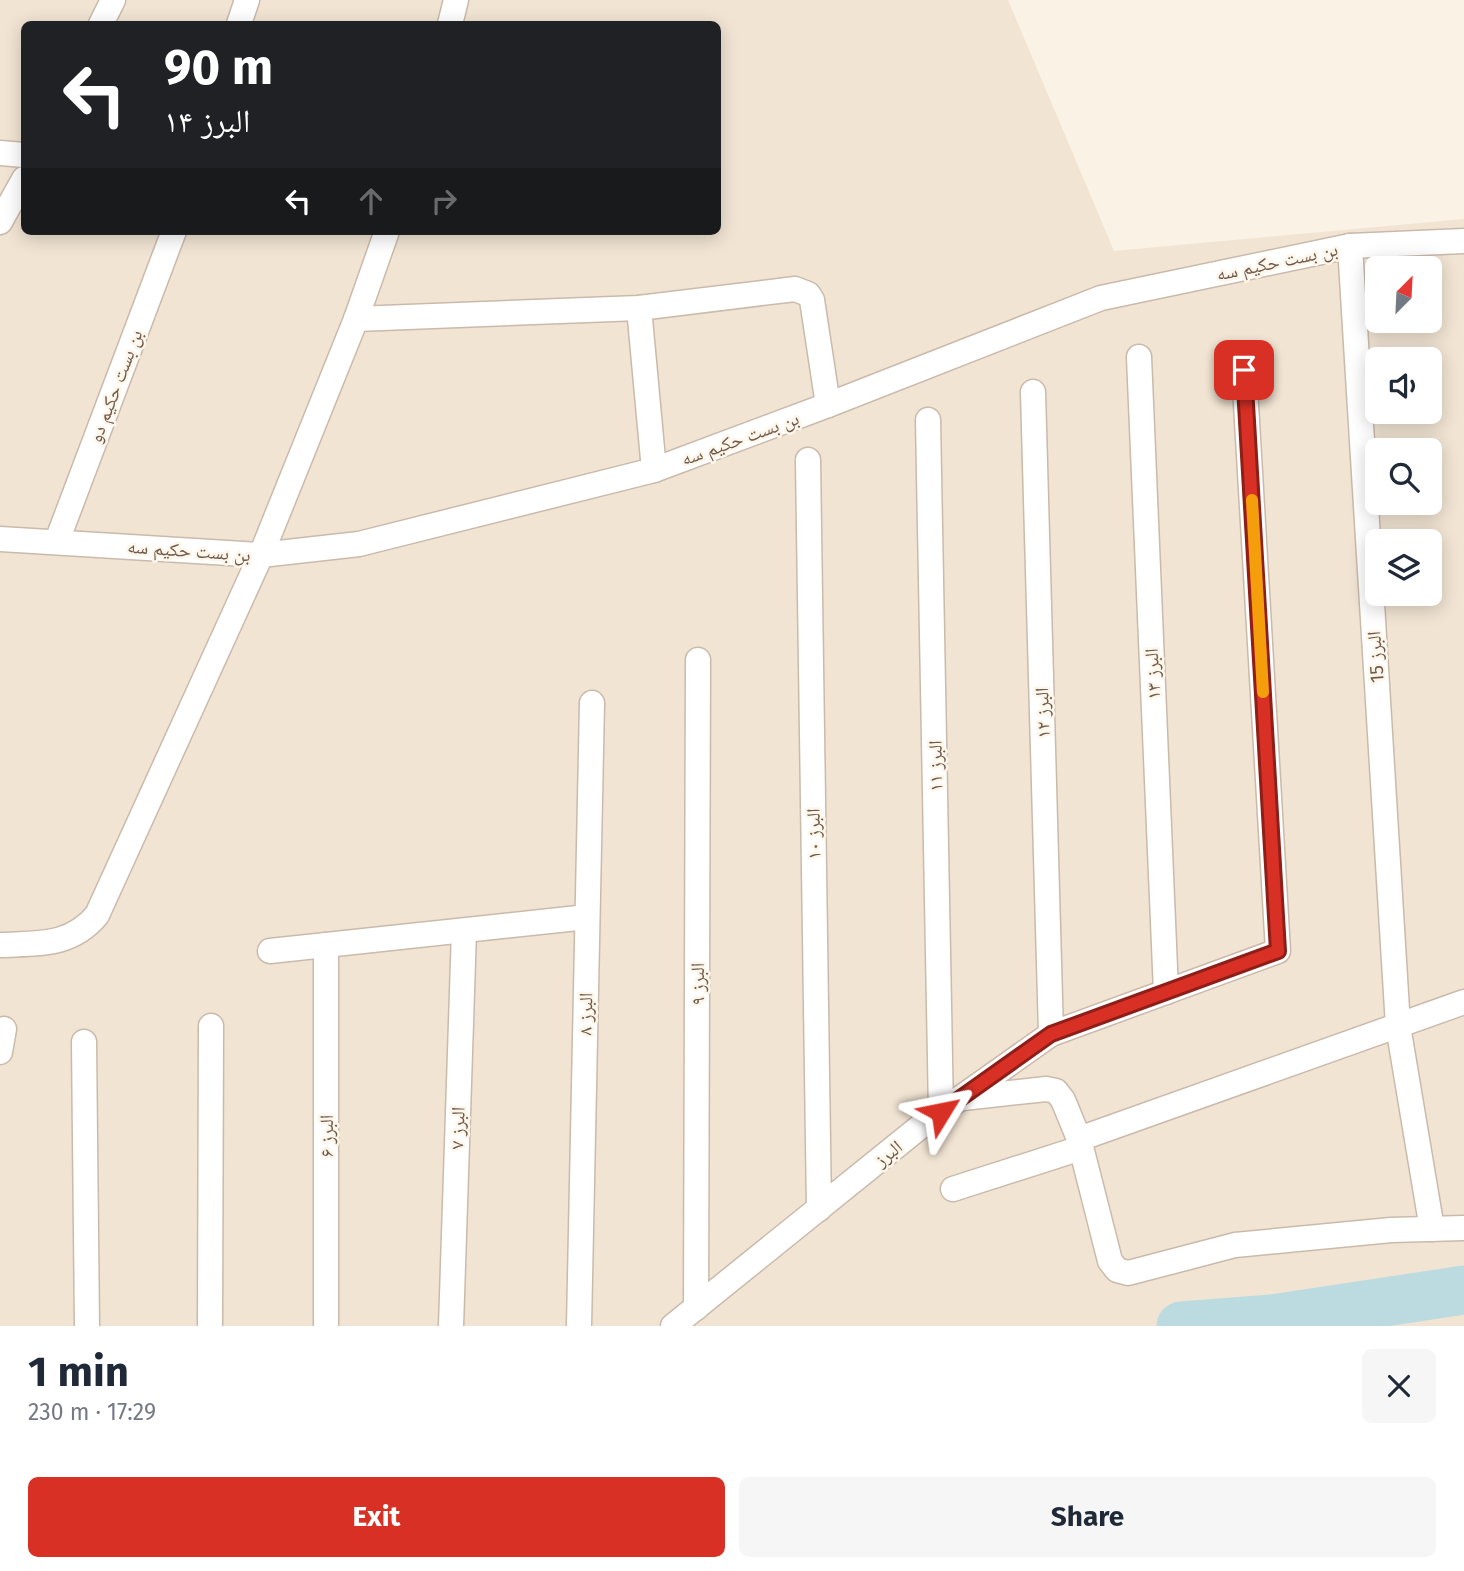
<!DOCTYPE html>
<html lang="en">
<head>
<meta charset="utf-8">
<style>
	:root { --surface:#fff; --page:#f6f6f7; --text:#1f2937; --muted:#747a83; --accent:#d93025 }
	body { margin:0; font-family:"Fira Sans","Noto Naskh Arabic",sans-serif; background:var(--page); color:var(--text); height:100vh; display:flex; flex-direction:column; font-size:26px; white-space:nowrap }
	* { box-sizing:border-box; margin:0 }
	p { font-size:23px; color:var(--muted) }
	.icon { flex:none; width:38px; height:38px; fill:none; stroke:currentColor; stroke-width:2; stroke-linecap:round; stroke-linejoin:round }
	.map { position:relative; height:1326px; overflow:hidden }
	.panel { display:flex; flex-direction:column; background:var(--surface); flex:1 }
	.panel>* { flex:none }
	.hud { position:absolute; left:21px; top:21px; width:700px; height:214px; border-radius:10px; box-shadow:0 4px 18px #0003; background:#202124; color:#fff; overflow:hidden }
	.needle { width:46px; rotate:24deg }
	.fabs { position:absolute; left:1365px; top:256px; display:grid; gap:14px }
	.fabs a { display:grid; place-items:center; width:77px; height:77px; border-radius:10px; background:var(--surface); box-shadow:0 4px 18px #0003; font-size:35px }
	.pin { position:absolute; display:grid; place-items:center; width:60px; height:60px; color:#fff; margin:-30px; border-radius:14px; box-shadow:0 4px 10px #0006 }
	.me { position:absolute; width:77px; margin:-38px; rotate:55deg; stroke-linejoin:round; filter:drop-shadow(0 0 5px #0008) }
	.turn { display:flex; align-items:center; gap:24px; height:147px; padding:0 28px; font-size:32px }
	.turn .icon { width:91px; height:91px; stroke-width:2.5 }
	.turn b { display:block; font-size:49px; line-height:60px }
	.lanes { display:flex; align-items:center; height:66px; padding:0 28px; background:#0003; justify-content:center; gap:35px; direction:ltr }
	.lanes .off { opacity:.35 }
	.round { display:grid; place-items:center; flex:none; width:74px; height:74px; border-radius:10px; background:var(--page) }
	.headline { display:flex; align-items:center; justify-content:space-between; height:119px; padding:0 28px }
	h1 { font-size:42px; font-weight:700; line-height:52px }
	.button { display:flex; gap:14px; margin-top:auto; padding:14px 28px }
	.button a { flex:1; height:80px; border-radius:10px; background:var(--accent); color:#fff; font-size:28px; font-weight:700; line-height:80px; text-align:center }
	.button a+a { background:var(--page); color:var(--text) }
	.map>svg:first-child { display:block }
	.residential { fill:#f1e4d3; fill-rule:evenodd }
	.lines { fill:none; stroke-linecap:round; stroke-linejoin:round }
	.river { stroke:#bbdbe1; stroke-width:49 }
	.minor-casing { stroke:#cabaac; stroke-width:27 }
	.minor { stroke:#fff; stroke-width:24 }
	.route-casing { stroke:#8d1f18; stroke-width:18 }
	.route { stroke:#d93025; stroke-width:12 }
	.slow { stroke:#f59e0b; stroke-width:12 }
	.labels { text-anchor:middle; stroke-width:5; stroke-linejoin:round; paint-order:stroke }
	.street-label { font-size:19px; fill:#705a4c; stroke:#fdf6ea }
</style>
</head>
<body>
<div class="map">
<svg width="1464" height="1326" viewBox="0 0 1464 1326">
	<rect width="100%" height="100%" fill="#faf2e4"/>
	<!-- residential -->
	<path class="residential" d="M0 0H1008L1114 251 1464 219V1326H0ZM24 24H718V231H24ZM1377 268H1430V320H1377ZM1377 359H1430V411H1377ZM1377 450H1430V502H1377ZM1377 541H1430V593H1377Z"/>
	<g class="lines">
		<!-- river -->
		<polyline class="river" points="1181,1326 1272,1319 1464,1290"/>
		<defs>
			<g id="minor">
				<polyline points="101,24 113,0"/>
				<polyline points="239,24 247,0"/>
				<polyline points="450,24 456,0"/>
				<polyline points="0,153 24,155"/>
				<polyline points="0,222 24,179"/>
				<polyline points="1350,246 1398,1026 1432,1229"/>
				<polyline points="639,308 654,470"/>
				<polyline points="356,319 639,308 795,289 808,294 812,300 828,405"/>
				<polyline points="1139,357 1166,992"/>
				<polyline points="1033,392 1051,1034"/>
				<polyline points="928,420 941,1112"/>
				<polyline points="808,460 819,1209"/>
				<polyline points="0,539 261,555 359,544 654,470 828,405 1101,298 1350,246 1464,241"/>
				<polyline points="57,541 174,231"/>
				<path d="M0 945C38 943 70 947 97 915L261 555 356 319 387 231"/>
				<polyline points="270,951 587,917"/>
				<polyline points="84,1042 87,1326"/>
				<polyline points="0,1052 4,1029"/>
				<polyline points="963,1098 1046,1089 1056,1091 1063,1100 1079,1139 1110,1261 1117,1270 1128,1273 1235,1245 1391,1230 1464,1228"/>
				<polyline points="1079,1139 1464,1002"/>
				<polyline points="953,1189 1081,1148"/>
				<polyline points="696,1308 698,660"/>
				<polyline points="210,1326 211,1026"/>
				<polyline points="326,1326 326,945"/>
				<polyline points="451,1326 464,931"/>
				<polyline points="579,1326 592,703"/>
				<polyline points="673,1326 921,1126 1051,1034 1278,951 1244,370"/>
			</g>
		</defs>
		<!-- minor casing -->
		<use href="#minor" class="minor-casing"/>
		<!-- minor -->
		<use href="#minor" class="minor"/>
	</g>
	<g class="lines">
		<defs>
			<polyline id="route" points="941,1112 1051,1034 1278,951 1244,370"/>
		</defs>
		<!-- route casing -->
		<use href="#route" class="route-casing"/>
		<!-- route -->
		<use href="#route" class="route"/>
		<!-- slow -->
		<polyline class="slow" points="1252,500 1263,692"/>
	</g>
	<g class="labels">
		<!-- street labels -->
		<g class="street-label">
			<text transform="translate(1277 261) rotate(-12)" y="7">بن بست حکیم سه</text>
			<text transform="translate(115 386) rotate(-69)" y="7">بن بست حکیم دو</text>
			<text transform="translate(740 438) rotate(-20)" y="7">بن بست حکیم سه</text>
			<text transform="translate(189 550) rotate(4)" y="7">بن بست حکیم سه</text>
			<text transform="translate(1375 657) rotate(-94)" y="7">البرز 15</text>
			<text transform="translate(1152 674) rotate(-93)" y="7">البرز ۱۳</text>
			<text transform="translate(1042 713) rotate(-92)" y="7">البرز ۱۲</text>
			<text transform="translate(935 766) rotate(-91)" y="7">البرز ۱۱</text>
			<text transform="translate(813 834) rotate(-91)" y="7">البرز ۱۰</text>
			<text transform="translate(697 984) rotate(-90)" y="7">البرز ۹</text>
			<text transform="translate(585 1014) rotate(-89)" y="7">البرز ۸</text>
			<text transform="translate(457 1128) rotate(-88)" y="7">البرز ۷</text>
			<text transform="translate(326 1136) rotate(-90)" y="7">البرز ۶</text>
			<text transform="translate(888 1153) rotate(-39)" y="7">البرز</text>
		</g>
	</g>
</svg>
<div class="fabs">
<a><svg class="needle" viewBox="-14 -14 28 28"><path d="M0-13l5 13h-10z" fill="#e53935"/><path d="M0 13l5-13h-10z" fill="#747a83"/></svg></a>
<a><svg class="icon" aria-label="sound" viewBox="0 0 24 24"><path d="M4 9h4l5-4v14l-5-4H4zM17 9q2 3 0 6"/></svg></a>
<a><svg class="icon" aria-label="search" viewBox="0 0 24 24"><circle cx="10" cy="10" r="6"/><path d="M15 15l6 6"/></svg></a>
<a><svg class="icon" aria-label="layers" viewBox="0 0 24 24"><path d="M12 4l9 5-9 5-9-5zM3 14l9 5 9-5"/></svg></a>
</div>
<div class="pin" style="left:1244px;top:370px;background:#d93025"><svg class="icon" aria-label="arrive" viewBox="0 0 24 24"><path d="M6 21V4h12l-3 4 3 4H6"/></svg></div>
<svg class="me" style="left:941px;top:1112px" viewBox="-20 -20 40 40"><path d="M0-17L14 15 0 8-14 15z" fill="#d93025" stroke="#fff" stroke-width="4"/></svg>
<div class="hud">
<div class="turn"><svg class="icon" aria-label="left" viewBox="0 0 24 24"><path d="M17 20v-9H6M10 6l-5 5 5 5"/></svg><div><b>90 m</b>البرز ۱۴</div></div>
<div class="lanes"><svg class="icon" aria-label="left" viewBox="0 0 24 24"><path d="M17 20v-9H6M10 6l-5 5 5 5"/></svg><svg class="icon off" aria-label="ahead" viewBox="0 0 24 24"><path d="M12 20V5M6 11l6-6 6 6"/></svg><svg class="icon off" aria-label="right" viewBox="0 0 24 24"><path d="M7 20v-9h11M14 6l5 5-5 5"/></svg></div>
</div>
</div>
<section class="panel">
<div class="headline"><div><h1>1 min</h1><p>230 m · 17:29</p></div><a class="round"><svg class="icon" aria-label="close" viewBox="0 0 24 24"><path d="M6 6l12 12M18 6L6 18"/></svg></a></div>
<div class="button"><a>Exit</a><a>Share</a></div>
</section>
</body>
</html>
